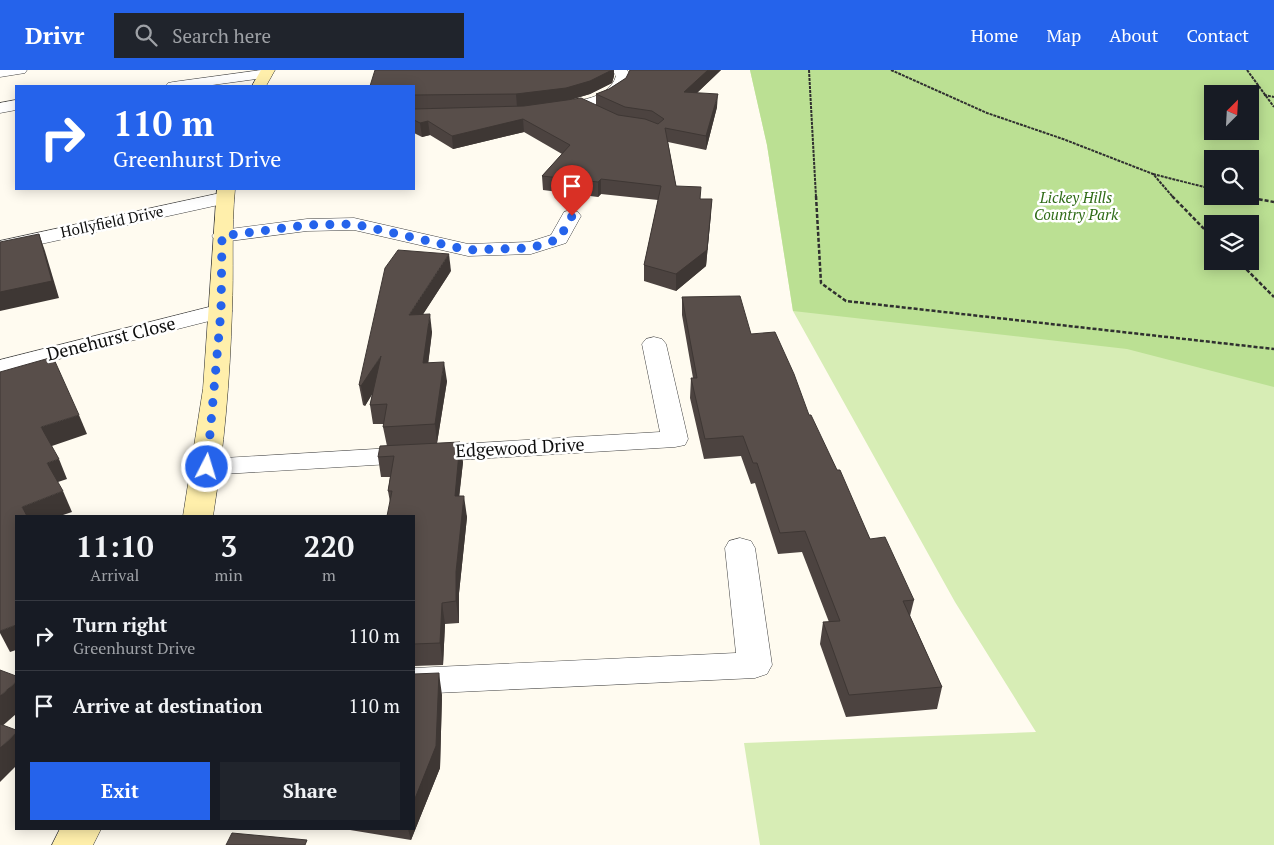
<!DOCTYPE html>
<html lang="en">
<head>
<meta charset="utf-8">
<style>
	:root { --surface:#171b24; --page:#20242c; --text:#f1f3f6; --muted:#9ea1a6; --line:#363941; --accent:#2563eb }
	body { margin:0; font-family:"PT Serif",serif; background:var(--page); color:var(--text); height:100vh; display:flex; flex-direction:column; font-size:19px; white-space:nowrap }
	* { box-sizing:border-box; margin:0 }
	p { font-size:16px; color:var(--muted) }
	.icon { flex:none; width:28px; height:28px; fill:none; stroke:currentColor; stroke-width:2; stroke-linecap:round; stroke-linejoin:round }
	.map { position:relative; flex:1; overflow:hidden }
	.details { position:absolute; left:15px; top:445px; width:400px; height:315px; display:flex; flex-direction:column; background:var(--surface); border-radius:0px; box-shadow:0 2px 12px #0003 }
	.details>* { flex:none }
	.banner { position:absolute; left:15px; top:15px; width:400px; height:105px; border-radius:0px; box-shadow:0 2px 12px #0003; background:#2563eb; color:#fff; overflow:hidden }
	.needle { width:32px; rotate:24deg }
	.fabs { position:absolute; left:1204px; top:15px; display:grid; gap:10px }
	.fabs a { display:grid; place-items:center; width:55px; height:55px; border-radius:0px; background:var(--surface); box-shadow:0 2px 12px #0003; font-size:25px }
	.pin { position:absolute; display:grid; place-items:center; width:42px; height:42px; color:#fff; margin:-51px -21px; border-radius:50% 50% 50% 0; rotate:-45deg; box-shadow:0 0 5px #0007 }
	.pin .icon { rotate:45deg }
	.me { position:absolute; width:55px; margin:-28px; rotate:5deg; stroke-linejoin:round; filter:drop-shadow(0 0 4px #0008) }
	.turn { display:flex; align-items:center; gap:18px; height:105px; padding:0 15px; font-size:22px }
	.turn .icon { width:65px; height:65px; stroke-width:2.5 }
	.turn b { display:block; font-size:35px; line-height:42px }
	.eta { display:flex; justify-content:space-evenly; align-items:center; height:85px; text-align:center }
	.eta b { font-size:30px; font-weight:800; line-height:35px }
	.button { display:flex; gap:10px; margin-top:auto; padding:10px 15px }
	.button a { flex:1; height:58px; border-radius:0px; background:var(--accent); color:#fff; font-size:20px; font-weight:800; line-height:58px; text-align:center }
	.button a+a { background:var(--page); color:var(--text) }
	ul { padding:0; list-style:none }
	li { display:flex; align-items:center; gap:15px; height:70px; padding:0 15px; border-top:1px solid var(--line) }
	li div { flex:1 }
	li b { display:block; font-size:19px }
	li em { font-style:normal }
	header { display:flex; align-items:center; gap:30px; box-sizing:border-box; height:70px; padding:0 25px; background:var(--accent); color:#fff }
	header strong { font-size:24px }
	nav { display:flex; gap:28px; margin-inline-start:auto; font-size:18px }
	.search { width:350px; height:45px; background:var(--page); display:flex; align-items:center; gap:12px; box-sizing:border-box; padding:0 18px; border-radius:0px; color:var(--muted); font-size:19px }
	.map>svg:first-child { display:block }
	.green { fill:#d7edb5; fill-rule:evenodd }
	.forest { fill:#bbe093; fill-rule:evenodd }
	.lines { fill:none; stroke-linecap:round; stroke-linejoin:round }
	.street-casing { stroke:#414141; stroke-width:1 }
	.secondary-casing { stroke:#303030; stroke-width:1 }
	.path-far1 { stroke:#303030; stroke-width:2; stroke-dasharray:3 1; stroke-linecap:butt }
	.path { stroke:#303030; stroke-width:2.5; stroke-dasharray:4 2; stroke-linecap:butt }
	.street { fill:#fff; fill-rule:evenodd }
	.secondary { fill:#ffefab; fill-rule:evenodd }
	.wall { fill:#4c4340 }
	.shaded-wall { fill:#3e3734 }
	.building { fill:#584e4a; stroke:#3e3734 }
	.route { stroke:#2563eb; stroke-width:9; stroke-dasharray:0 16.2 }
	.labels { text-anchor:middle; stroke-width:5; stroke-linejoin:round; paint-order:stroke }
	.far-park-label { font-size:15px; font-style:italic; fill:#306c18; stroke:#fff }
	.far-street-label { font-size:15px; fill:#0e0e0e; stroke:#fff }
	.street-label { font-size:18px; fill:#0e0e0e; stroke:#fff }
</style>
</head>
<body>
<header>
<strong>Drivr</strong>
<div class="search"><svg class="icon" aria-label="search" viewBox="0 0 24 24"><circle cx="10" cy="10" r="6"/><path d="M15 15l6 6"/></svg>Search here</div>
<nav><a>Home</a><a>Map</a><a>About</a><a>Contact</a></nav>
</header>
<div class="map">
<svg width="1274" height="775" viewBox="0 0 1274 775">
	<rect width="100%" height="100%" fill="#fffbf0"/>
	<!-- green -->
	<path class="green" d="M750 0H1274V775H760L744 673 1036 662 955 532 793 241 767 75ZM1212 24H1250V61H1212ZM1212 89H1250V126H1212ZM1212 154H1250V191H1212Z"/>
	<!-- forest -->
	<path class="forest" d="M750 0H1274V317L1127 279 793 241 767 75ZM1212 24H1250V61H1212ZM1212 89H1250V126H1212ZM1212 154H1250V191H1212Z"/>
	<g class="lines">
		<defs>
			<g id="street">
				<polygon points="0,0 27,0 25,3 0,7"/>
				<polygon points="261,0 269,1 271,4 269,7 264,8 205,16 166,16 168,13 173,12"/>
				<path d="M612 0H627L631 5C629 13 626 20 619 25 605 36 564 47 546 42L544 39 546 36C569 30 608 33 616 6Z"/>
				<polygon points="16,30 16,40 0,43 0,33"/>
				<polygon points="225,122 232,124 234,128 232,132 0,183 0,171"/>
				<polygon points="571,140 578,142 581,146 566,173 531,184 468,186 354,160 307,161 222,172 215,170 212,166 215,162 222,160 307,149 354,148 468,174 529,172 551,165 564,142"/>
				<polygon points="221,234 229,236 232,241 229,246 0,304 0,290"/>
				<polygon points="654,267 662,269 666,274 688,369 685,375 675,377 207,405 197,403 193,397 197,391 207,389 660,362 642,274 646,269"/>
				<polygon points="740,468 751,471 755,478 772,595 767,604 755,608 414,624 414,598 736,583 725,478 729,471"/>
			</g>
			<g id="secondary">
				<polygon points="261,0 275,0 266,16 252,16"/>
				<path d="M217 119H235C231 160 234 200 232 241 230 310 224 378 213 446H183L203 319Z"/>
				<polygon points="60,759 101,759 93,775 52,775"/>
			</g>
		</defs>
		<!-- street casing -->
		<use href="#street" class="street-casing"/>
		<!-- secondary casing -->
		<use href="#secondary" class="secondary-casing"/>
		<!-- path-far1 -->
		<g class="path-far1">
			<polyline points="809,0 816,127"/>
			<polyline points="891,0 987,43 1063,69 1153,104 1173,127"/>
			<polyline points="1247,0 1274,37"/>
			<polyline points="1264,25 1274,27"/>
			<polyline points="1153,104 1212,119"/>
			<polyline points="1241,126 1245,127"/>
		</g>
		<!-- path -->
		<g class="path">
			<polyline points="816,126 821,213 846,231 1274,279"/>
			<polyline points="1172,126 1212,167"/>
			<polyline points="1241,126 1274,132"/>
			<polyline points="1238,191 1274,227"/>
		</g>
		<!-- street -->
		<use href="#street" class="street"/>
		<!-- secondary -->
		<use href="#secondary" class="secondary"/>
	</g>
	<!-- wall -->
	<g class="wall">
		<polygon points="630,0 721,0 697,23 717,37 706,80 668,72 676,116 701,129 711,144 706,196 676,221 644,211 644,195 658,130 601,124 598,127 543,120 542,106 562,84 524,62 453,79 430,65 422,67 414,63 414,16 614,6 612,13 590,24 569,30 596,35 596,24 609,19 626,8"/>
		<polygon points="451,201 423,244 432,262 428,293 447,311 437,373 463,392 459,426 467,447 459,523 459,553 445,554 443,595 414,596 414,446 390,432 388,421 390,407 381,407 378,387 387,376 383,357 384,354 373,354 370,335 372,324 365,336 363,335 359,315"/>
		<polygon points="682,227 751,264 809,345 837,400 870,469 914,530 910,546 942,617 937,639 846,647 820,574 823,552 829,552 802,482 778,484 755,413 751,414 741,386 704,389 690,328 691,308 693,308 682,245"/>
		<polygon points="442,625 440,698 411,770 344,759 414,759"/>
	</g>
	<!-- shaded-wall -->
	<g class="shaded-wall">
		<polygon points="612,0 614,0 614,6 612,13 590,24 567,31 517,37 516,24"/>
		<polygon points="708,0 721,0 684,35 684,22"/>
		<polygon points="718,24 717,37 706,80 706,66"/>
		<polygon points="523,49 524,62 453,79 452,66"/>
		<polygon points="428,51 430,65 422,67 420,53"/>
		<polygon points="601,109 601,124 598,127 598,112"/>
		<polygon points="712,129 706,196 676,221 676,204"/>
		<polygon points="39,164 45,181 59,228 0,241 0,222"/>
		<polygon points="449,184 451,201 411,263 409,245"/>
		<polygon points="430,244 432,262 426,312 423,293"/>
		<polygon points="381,286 384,305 365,336 361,316"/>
		<polygon points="444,292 447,311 437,373 435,354"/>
		<polygon points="79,345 87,364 49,377 41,357"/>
		<polygon points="460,372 463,392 457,447 455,426"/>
		<polygon points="59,389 67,409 55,413 47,393"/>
		<polygon points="63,421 72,442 60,446 26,446 22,437"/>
		<polygon points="464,426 467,447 459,523 459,553 456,531 456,502"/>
		<polygon points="442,533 445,554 443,595 440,573"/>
		<polygon points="16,555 16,580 10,582 0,563 0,561"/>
		<polygon points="439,603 442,625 440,698 411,770 408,759 414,759 414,731"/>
		<polygon points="16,612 16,644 0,658 0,626"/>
		<polygon points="16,663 16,696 0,712 0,678"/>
	</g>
	<!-- building -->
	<g class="building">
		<polygon points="375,0 612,0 590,11 566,18 516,24 414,25 414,16 370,16"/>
		<polygon points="630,0 708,0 684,22 718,24 706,66 665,58 676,116 701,117 700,129 712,129 707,180 676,204 644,195 661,116 601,109 598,112 542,106 570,75 523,49 452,66 428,51 420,53 414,50 414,39 524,36 581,28 618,45 645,49 658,54 664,49 652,41 625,37 596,24 609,19 626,8"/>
		<polygon points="39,164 52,211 0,222 0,172"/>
		<polygon points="398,180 449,184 409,245 430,244 423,293 444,292 435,354 383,357 387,334 370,335 381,286 361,316 359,315 385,198"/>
		<polygon points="740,226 751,264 775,262 794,304 809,345 811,345 837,400 840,400 870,469 885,467 914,530 903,531 942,617 849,625 823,552 840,551 805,461 780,463 757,393 753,393 743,366 705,369 691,308 697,308 682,227"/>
		<polygon points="53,287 79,345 41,357 59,389 47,393 63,421 22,437 27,446 16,446 16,555 0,561 0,302"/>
		<polygon points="460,372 455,426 464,426 456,502 456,531 442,533 440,573 414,574 414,446 387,446 392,421 388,421 394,386 378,387 380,376"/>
		<polygon points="0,600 16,606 16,612 0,626"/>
		<polygon points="439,603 436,676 414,731 414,604"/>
		<polygon points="0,654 16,660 16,663 0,678"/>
		<polygon points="232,763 307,770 305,775 226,775"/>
	</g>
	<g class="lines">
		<!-- route -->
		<polyline class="route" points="207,397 221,241 222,166 307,155 354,154 468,180 531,178 559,169 572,146"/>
	</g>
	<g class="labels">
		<!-- far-park labels -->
		<g class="far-park-label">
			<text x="1076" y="133">Lickey Hills<tspan x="1076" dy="17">Country Park</tspan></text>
		</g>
		<!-- far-street labels -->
		<g class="far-street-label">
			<text transform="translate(112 152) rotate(-12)" y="5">Hollyfield Drive</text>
		</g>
		<!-- street labels -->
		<g class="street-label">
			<text transform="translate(111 269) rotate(-14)" y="6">Denehurst Close</text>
			<text transform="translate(520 378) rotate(-3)" y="6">Edgewood Drive</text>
		</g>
	</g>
</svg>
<div class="fabs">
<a><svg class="needle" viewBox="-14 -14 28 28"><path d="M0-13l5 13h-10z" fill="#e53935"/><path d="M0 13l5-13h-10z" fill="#9ea1a6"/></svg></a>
<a><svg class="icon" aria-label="search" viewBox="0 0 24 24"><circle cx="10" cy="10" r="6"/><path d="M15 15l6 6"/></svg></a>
<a><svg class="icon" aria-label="layers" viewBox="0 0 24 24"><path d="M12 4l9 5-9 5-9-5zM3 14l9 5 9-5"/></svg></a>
</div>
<div class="pin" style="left:572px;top:146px;background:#d93025"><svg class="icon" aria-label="arrive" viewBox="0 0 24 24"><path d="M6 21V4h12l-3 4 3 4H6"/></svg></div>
<svg class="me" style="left:207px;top:397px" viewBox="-20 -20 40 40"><circle r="17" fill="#2563eb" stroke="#fff" stroke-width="3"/><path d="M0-11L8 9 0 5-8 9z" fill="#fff"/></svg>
<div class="banner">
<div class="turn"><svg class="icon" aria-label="right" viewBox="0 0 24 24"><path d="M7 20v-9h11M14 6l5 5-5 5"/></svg><div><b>110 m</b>Greenhurst Drive</div></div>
</div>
<section class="details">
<div class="eta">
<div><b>11:10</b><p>Arrival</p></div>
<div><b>3</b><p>min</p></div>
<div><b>220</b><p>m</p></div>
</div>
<ul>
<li><svg class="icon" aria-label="right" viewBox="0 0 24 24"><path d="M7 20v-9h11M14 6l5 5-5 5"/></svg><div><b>Turn right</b><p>Greenhurst Drive</p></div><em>110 m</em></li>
<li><svg class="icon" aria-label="arrive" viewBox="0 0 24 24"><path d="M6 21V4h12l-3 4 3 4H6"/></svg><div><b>Arrive at destination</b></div><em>110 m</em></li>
</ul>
<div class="button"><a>Exit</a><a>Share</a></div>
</section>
</div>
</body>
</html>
